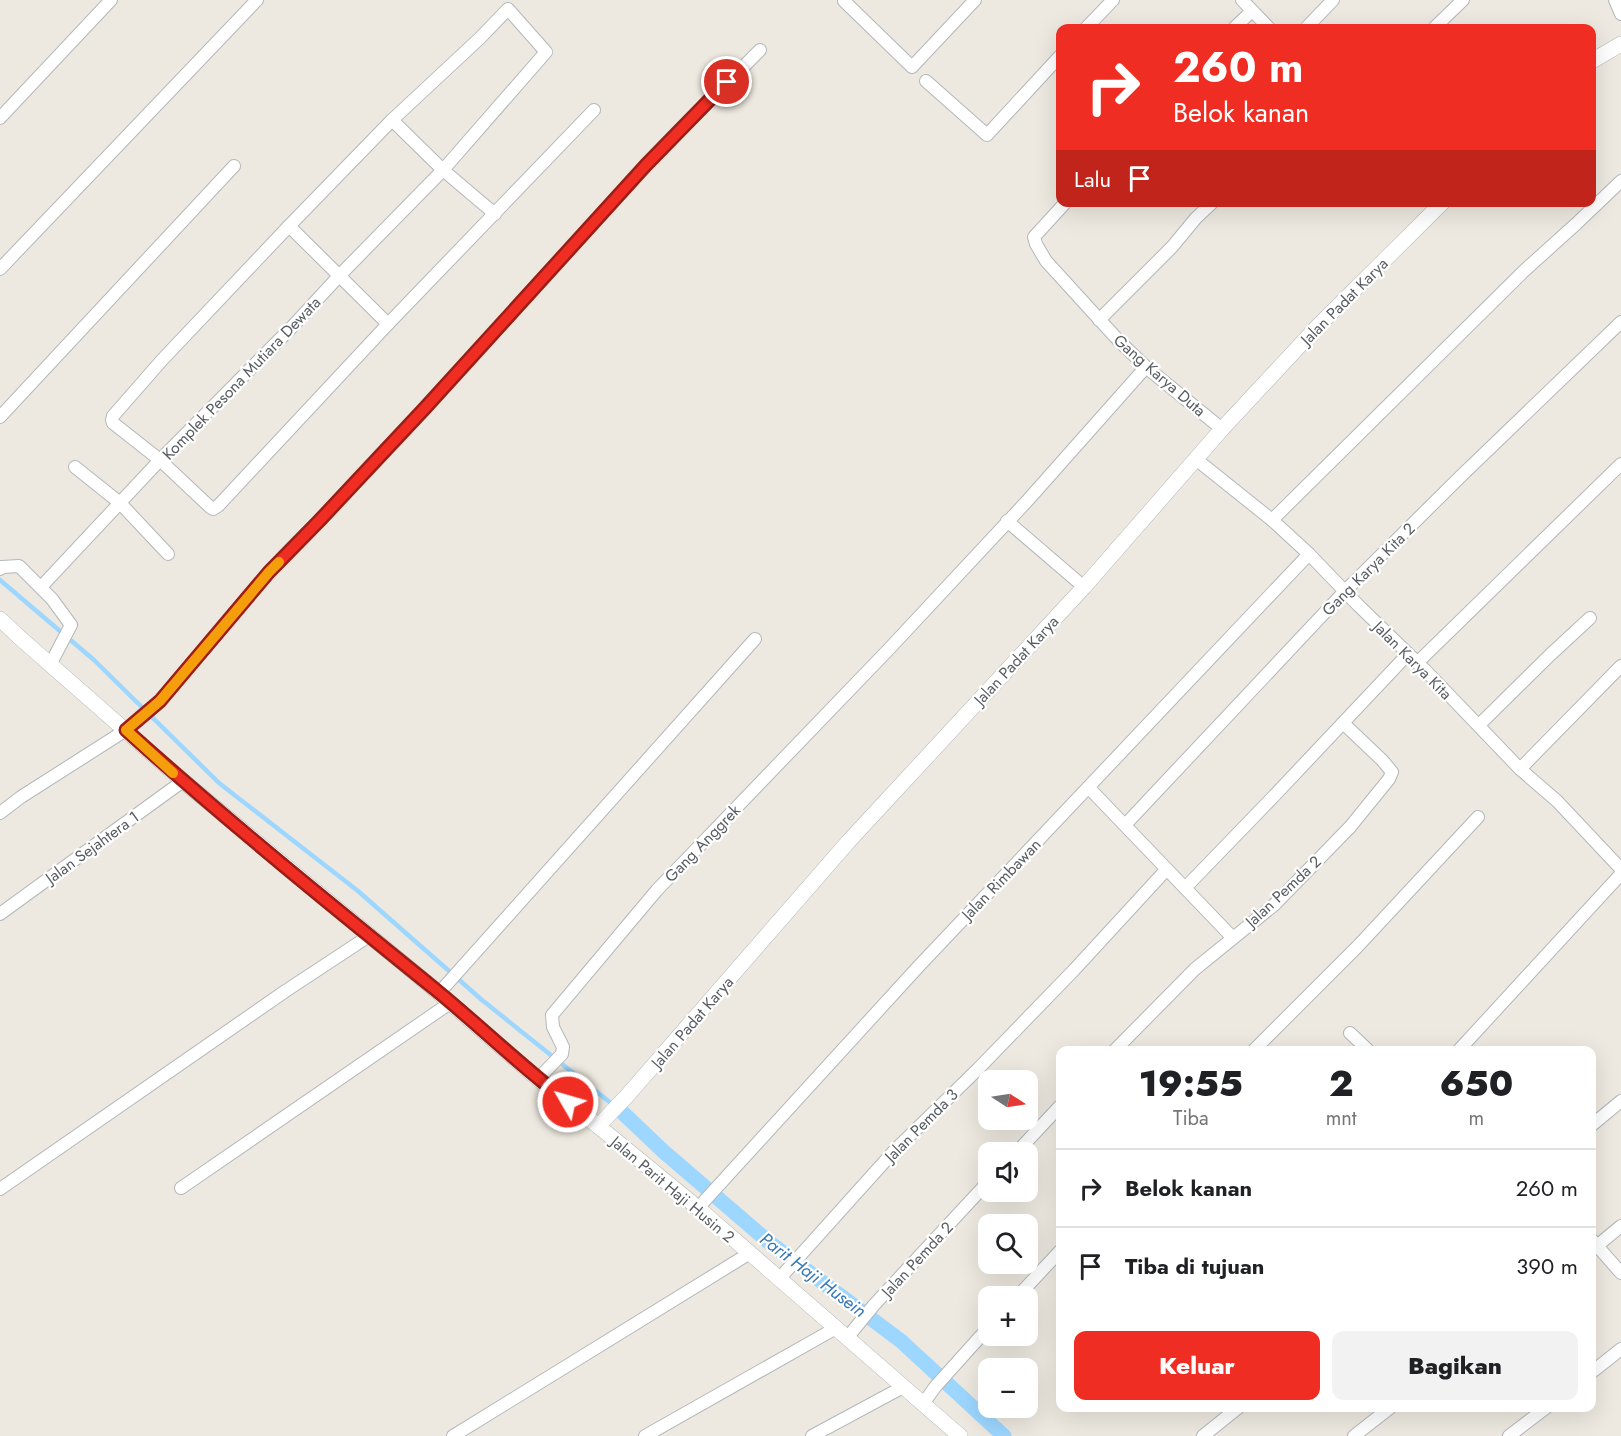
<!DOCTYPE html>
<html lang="id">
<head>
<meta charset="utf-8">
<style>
	:root { --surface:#fff; --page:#f2f2f2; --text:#202124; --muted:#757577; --line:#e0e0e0; --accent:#f02d22 }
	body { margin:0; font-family:Jost,sans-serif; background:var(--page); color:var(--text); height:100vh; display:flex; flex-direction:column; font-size:22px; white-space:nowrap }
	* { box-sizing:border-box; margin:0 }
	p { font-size:20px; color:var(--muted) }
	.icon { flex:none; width:33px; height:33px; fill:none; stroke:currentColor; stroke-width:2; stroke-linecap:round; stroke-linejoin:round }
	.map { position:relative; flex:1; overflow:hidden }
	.side { position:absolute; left:1056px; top:1046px; width:540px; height:366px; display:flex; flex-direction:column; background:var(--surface); border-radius:12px; box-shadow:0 6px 24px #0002 }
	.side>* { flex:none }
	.hud { position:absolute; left:1056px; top:24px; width:540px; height:183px; border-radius:12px; box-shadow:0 6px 24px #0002; background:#f02d22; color:#fff; overflow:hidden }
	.needle { width:39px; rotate:102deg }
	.fabs { position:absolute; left:978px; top:1070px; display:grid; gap:12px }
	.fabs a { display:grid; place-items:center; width:60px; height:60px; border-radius:12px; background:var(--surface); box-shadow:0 6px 24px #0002; font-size:30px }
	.pin { position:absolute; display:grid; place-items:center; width:51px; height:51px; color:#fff; margin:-26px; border:3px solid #fff; border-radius:50%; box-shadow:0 2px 6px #0007 }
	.me { position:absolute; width:66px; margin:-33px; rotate:308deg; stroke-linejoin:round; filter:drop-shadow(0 0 4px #0008) }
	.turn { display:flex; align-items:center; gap:21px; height:126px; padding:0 18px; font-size:27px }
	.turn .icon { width:78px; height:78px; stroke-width:2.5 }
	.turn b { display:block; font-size:42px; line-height:51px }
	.then { display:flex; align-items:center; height:57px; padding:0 18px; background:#0003; gap:12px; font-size:22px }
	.eta { display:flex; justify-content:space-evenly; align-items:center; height:102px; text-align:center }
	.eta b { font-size:36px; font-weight:800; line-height:42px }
	.cta { display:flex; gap:12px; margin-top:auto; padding:12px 18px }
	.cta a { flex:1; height:69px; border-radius:12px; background:var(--accent); color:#fff; font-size:24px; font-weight:800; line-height:69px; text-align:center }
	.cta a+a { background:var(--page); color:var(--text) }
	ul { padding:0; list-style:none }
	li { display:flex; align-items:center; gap:18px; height:78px; padding:0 18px; border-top:2px solid var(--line) }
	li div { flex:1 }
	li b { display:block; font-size:22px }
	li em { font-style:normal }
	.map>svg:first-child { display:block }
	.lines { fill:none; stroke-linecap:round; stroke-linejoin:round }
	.stream { stroke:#9dd7ff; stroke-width:4.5 }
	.canal { stroke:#9dd7ff; stroke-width:15 }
	.minor-casing { stroke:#b3b7bb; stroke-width:14 }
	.tertiary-casing { stroke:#b3b7bb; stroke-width:16 }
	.minor { stroke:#fff; stroke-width:12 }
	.tertiary { stroke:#fff; stroke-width:15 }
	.route-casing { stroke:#9c1d16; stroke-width:15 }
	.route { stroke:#f02d22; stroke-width:10 }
	.slow { stroke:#f59e0b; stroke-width:10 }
	.labels { text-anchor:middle; stroke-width:4.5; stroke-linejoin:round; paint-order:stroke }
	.street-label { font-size:16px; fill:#595d62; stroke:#fff }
	.water-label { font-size:18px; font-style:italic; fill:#3778b5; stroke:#fff }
</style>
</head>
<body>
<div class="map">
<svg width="1621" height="1436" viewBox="0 0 1621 1436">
	<rect width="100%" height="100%" fill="#ede9e0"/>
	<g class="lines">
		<!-- stream -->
		<polyline class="stream" points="0,580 94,660 219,783 358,891 482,1000 622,1112"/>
		<!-- canal -->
		<polyline class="canal" points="622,1112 663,1151 770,1243 901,1341 1004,1436"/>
		<defs>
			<g id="minor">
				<polyline points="845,0 844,1 912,67 975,0"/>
				<polyline points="1242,0 1269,28"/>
				<polyline points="1615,0 1621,14"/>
				<polyline points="1086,28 1113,0"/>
				<polyline points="1234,28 1252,11"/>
				<polyline points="1306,28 1333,0"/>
				<polyline points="1434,28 1463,0"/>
				<polyline points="926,81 987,135 1060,56"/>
				<polyline points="0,118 111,0"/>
				<polyline points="392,120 443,170 495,214"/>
				<polyline points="1066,202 1034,237 1036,244 1046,261 1119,341 1146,367 1222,429"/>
				<polyline points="289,226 388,324"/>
				<polyline points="0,269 257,0"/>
				<polyline points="1099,320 1172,247 1196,218 1213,202"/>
				<polyline points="0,417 234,166"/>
				<polyline points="1197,460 1272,520 1309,554 1358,605 1425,670 1520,769 1557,801 1621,869"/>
				<polyline points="75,467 120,503 168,554"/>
				<polyline points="1272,520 1525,270 1576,224 1621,181"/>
				<polyline points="1007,521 1084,587"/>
				<polyline points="0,569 2,567 19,566 52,599 71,625 50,665"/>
				<polyline points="41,587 160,460 291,328 339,276 443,170 546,52 508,9 480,38 392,120 289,226 162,360 113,416 112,420 113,423 160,460 210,507 213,509 218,506 388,324 594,110"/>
				<polyline points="1417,663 1621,464"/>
				<polyline points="1479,725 1550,655 1590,618"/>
				<polyline points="1520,769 1621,666"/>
				<polyline points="1089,788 1232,937"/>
				<polyline points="0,813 21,797 126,730 160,701 269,572 320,520 425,408 646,165 760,50"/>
				<polyline points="1125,825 1345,591 1460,477 1621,322"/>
				<polyline points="1185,888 1273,797 1408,654"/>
				<polyline points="0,914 183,781"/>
				<polyline points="439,993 755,639"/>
				<polyline points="1350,1033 1368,1050"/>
				<polyline points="1115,1050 1195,969 1274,905 1350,827 1389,779 1392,772 1382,760 1343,723"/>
				<polyline points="1254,1050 1358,946 1478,817"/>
				<polyline points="1459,1050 1621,874"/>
				<polyline points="538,1079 562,1054 563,1047 553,1027 552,1015 657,890 889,649 1028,500 1146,367"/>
				<polyline points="1592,1125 1621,1101"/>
				<polyline points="1017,1152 1060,1106"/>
				<polyline points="181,1188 450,1003"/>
				<polyline points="0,1189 287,990 369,936"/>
				<polyline points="698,1208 918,967 1309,554"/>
				<polyline points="1592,1240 1621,1273"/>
				<polyline points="1592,1250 1621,1226"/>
				<polyline points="779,1279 895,1150 978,1069 1074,970 1166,870"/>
				<polyline points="1018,1296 1060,1251"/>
				<polyline points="847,1338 874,1305 988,1182"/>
				<polyline points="1592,1372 1621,1349"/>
				<polyline points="923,1404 935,1387 988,1328"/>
				<polyline points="453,1436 750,1253"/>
				<polyline points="645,1436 836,1328"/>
				<polyline points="812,1436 903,1387"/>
				<polyline points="1203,1436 1239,1407"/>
				<polyline points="1354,1436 1391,1407"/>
				<polyline points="1509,1436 1547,1407"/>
			</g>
			<g id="tertiary">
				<polyline points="1592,61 1621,44"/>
				<polyline points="0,619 19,637 183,781 439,993 538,1079 598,1126 698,1208 960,1436"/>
				<polyline points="598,1126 626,1097 848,842 1084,587 1222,429 1316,328 1443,202"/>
			</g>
		</defs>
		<!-- minor casing -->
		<use href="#minor" class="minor-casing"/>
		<!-- tertiary casing -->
		<use href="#tertiary" class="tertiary-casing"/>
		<!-- minor -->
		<use href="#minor" class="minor"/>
		<!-- tertiary -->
		<use href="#tertiary" class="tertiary"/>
	</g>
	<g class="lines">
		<defs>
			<path id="route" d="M568 1102C522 1067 481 1027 436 990 331 905 226 820 126 730L160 701 269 572 320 520 425 408 646 165 727 82"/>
		</defs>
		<!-- route casing -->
		<use href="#route" class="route-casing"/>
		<!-- route -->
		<use href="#route" class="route"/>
		<!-- slow -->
		<polyline class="slow" points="173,773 126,730 160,701 269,572 279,562"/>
	</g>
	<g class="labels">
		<!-- street labels -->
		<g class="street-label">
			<text transform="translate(1344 301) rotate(-45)" y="6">Jalan Padat Karya</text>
			<text transform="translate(1160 375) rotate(41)" y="6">Gang Karya Duta</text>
			<text transform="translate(241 378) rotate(-46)" y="6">Komplek Pesona Mutiara Dewata</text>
			<text transform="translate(1368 569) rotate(-45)" y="6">Gang Karya Kita 2</text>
			<text transform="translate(1016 660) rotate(-47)" y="6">Jalan Padat Karya</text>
			<text transform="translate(1413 660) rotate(45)" y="6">Jalan Karya Kita</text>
			<text transform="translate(702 843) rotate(-46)" y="6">Gang Anggrek</text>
			<text transform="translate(92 847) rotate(-36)" y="6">Jalan Sejahtera 1</text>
			<text transform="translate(1001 879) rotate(-46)" y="6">Jalan Rimbawan</text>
			<text transform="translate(1283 891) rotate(-43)" y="6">Jalan Pemda 2</text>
			<text transform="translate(692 1022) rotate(-49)" y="6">Jalan Padat Karya</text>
			<text transform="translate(921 1125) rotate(-45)" y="6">Jalan Pemda 3</text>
			<text transform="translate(673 1189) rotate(40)" y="6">Jalan Parit Haji Husin 2</text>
			<text transform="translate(917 1259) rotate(-47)" y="6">Jalan Pemda 2</text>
		</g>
		<!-- water labels -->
		<g class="water-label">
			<text transform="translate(813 1275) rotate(37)" y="6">Parit Haji Husein</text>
		</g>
	</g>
</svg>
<div class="fabs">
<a><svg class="needle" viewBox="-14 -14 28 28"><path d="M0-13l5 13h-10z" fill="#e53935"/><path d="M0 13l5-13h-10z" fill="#757577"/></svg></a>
<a><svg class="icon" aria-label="sound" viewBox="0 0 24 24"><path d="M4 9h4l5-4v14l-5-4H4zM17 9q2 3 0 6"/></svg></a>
<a><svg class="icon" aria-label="search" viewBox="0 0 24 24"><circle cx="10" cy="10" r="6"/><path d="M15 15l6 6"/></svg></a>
<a>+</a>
<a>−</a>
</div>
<div class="pin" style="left:727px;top:82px;background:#d93025"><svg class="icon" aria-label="arrive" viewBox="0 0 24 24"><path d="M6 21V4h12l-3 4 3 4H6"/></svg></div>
<svg class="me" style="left:568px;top:1102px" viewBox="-20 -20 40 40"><circle r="17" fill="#f02d22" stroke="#fff" stroke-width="3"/><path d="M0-11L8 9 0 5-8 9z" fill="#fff"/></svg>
<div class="hud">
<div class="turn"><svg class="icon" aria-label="right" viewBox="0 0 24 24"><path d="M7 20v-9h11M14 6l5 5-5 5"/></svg><div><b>260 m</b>Belok kanan</div></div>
<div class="then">Lalu<svg class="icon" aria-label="arrive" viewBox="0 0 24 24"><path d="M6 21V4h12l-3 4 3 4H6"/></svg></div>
</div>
<section class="side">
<div class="eta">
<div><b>19:55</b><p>Tiba</p></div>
<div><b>2</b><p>mnt</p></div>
<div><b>650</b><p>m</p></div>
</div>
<ul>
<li><svg class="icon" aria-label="right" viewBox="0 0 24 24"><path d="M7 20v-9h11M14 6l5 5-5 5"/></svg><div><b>Belok kanan</b></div><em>260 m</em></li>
<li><svg class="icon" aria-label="arrive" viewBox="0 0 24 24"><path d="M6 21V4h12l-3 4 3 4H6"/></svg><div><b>Tiba di tujuan</b></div><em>390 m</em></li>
</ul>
<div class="cta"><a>Keluar</a><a>Bagikan</a></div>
</section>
</div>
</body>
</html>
